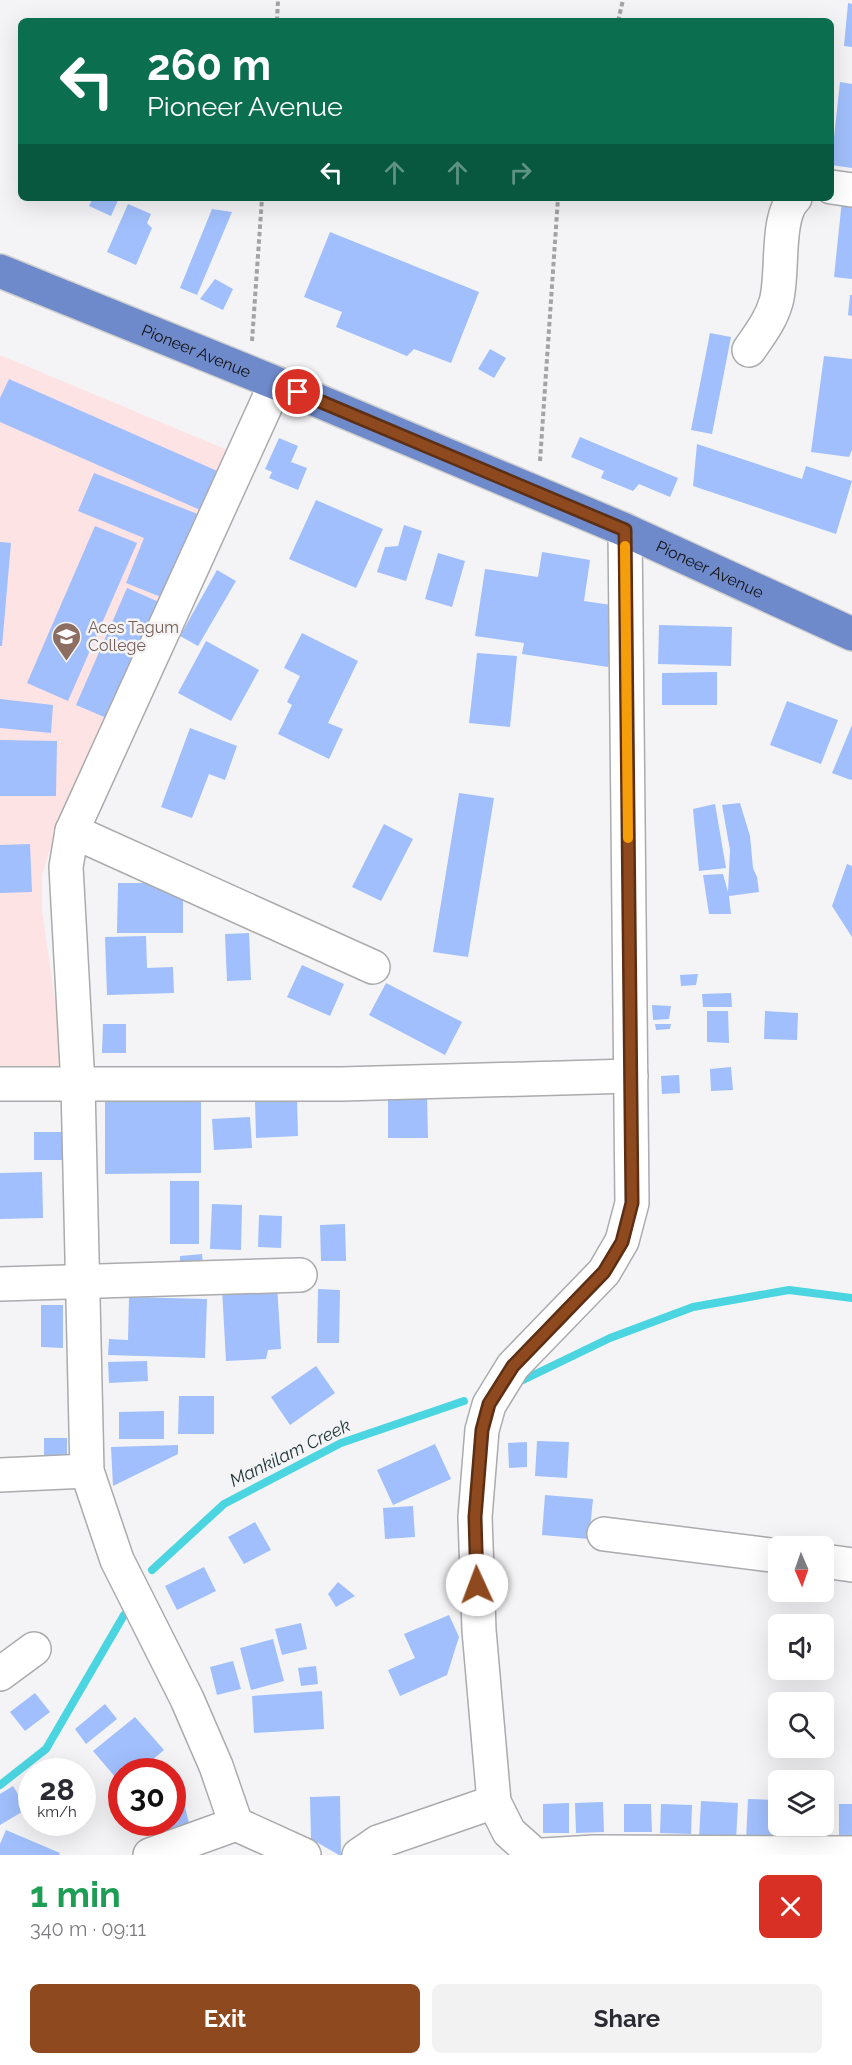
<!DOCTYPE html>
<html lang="en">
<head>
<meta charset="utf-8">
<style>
	:root { --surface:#fff; --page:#f2f2f3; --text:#2b2b33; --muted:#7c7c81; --accent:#8e491f }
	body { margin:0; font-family:Raleway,sans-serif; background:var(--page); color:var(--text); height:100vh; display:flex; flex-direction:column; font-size:22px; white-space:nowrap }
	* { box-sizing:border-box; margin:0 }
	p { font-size:20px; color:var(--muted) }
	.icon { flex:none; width:33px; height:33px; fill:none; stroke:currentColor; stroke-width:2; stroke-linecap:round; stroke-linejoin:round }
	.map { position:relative; height:1855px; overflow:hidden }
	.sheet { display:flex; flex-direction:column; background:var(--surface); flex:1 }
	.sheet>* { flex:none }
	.banner { position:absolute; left:18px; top:18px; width:816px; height:183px; border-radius:9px; box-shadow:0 6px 24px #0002; background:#0b6e4f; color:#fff; overflow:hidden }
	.needle { width:39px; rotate:178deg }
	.fabs { position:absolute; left:768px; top:1536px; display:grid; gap:12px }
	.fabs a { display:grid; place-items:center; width:66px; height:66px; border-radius:9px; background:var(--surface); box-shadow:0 6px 24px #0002; font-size:30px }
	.speed { position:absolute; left:18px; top:1758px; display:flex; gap:12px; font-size:30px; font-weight:700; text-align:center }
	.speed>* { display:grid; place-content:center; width:78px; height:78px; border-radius:50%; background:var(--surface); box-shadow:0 6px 24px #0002; line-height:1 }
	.speed small { font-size:15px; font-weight:400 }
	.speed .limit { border:9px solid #d22; background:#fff; color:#111 }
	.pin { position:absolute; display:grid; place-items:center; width:51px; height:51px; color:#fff; margin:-26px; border:3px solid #fff; border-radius:50%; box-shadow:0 2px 6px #0007 }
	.me { position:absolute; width:66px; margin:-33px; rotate:358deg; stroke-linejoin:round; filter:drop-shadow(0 0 4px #0008) }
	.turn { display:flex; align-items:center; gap:21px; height:126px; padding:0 30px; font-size:27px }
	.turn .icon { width:78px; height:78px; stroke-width:2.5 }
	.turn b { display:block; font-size:42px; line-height:51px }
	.lanes { display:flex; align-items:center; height:57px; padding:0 30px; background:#0003; justify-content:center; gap:30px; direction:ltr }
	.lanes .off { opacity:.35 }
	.round { display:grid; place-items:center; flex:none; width:63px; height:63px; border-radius:9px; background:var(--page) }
	.head { display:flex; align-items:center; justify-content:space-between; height:102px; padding:0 30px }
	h1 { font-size:36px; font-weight:700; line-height:45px; color:#1e9e55 }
	.action { display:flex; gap:12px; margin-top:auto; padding:12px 30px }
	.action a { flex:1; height:69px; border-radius:9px; background:var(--accent); color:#fff; font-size:24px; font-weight:700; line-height:69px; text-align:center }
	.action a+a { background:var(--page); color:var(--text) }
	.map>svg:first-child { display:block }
	.education { fill:#fee3e5 }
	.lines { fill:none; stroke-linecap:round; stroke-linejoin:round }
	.stream { stroke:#4bd5e1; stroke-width:8 }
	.building { fill:#a0bffc }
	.minor-casing { stroke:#aaabad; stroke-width:36 }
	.highway-casing { stroke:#cfcfcf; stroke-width:36 }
	.path { stroke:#a3a3a5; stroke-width:4; stroke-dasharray:4.5 3; stroke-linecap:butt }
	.minor { stroke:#fff; stroke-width:33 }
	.highway { stroke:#6f8acb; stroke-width:33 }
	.route-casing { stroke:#5c2f14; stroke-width:15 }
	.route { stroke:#8e491f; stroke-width:10 }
	.slow { stroke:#f59e0b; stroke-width:10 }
	.labels { text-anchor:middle; stroke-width:5; stroke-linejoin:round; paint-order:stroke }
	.street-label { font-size:16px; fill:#101011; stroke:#f4f4f6 }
	.education-label { font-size:16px; fill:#785e54; stroke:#f4f4f6; text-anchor:start }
	.water-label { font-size:18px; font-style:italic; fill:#203739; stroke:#f4f4f6 }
</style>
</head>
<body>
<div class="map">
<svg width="852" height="1855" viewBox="0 0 852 1855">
	<rect width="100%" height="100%" fill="#f4f4f6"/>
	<!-- education -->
	<polygon class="education" points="0,355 230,451 56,830 42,875 42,910 66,1077 0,1076"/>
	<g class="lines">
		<!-- stream -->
		<g class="stream">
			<polyline points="523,1380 610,1338 693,1307 789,1290 852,1298"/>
			<polyline points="152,1570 224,1504 341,1443 464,1401"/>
			<polyline points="0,1785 46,1749 124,1615"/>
		</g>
	</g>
	<!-- building -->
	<g class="building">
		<polygon points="848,3 852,4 852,47 844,46"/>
		<polygon points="840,82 852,84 852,168 831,165"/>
		<polygon points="93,198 119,198 111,216 89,206"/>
		<polygon points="842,200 852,201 852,279 834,277"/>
		<polygon points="128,204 151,214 147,223 152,228 136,265 107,252"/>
		<polygon points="212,209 232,212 197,295 180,288"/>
		<polygon points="330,232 479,292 451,363 414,349 407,356 336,327 342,312 304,297"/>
		<polygon points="215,279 233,289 223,310 200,299"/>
		<polygon points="850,295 852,295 852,316 848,315"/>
		<polygon points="710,333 731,337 712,434 691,430"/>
		<polygon points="490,349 506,358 494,378 478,369"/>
		<polygon points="824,356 852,359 852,450 849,457 811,452"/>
		<polygon points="9,379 224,474 207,513 0,422 0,398"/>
		<polygon points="580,437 678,478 670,497 639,484 633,491 601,478 604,471 571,457"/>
		<polygon points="279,438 298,446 291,462 307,468 298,490 269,478 272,472 265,469"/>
		<polygon points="697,444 802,479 806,466 852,481 836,534 693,486"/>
		<polygon points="94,473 200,515 166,599 126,583 144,538 78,511"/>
		<polygon points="316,500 383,529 356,588 289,559"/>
		<polygon points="404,525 422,531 406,581 377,572 385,547 398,546"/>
		<polygon points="95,526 137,543 68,701 27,683"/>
		<polygon points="0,542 11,543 2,646 0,646"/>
		<polygon points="542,552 590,560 584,601 618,606 608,667 522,654 524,643 475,636 485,569 538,577"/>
		<polygon points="438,553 465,561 452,607 425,599"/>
		<polygon points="217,570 236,581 198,646 180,636"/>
		<polygon points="127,588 159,602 109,719 76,705"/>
		<polygon points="659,625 732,627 731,666 658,664"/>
		<polygon points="302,633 358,661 328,723 343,729 329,759 278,734 292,705 287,702 300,676 284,668"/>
		<polygon points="206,641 259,670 231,721 178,693"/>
		<polygon points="477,653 517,656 510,727 469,723"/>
		<polygon points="717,672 717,705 662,705 662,673"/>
		<polygon points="0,699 53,705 51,733 0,728"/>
		<polygon points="787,701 838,720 821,764 770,745"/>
		<polygon points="852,725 852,779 851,780 832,773"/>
		<polygon points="190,728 237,746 225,780 209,774 192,818 161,807"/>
		<polygon points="0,740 57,741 56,796 0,796"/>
		<polygon points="459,793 494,798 468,957 433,952"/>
		<polygon points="740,803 750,836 753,868 757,877 759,892 729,896 731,914 709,914 703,875 723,874 728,892 730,850 722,805"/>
		<polygon points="715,804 726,868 699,871 693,809"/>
		<polygon points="384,824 413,839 381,901 352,887"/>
		<polygon points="30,844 32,892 0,893 0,845"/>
		<polygon points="847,864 852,866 852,937 832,906"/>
		<polygon points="118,883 183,883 183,933 117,933"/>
		<polygon points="249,933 251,980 227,981 225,934"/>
		<polygon points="146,936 147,968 173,967 174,993 107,995 105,937"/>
		<polygon points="302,965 344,984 330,1016 287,997"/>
		<polygon points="698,974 696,985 681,986 680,975"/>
		<polygon points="386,983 462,1022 445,1055 369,1015"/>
		<polygon points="731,993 732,1007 703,1007 702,994"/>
		<polygon points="652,1005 671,1006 669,1019 653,1020"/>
		<polygon points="707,1011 728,1011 729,1043 707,1042"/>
		<polygon points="765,1011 798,1013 797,1040 764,1039"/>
		<polygon points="103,1024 126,1024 126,1053 102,1053"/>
		<polygon points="655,1024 671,1024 670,1029 656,1030"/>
		<polygon points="731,1067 733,1090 711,1091 710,1069"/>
		<polygon points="679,1075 680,1093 662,1094 661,1076"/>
		<polygon points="201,1090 201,1173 105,1174 105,1091"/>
		<polygon points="388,1094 427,1094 428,1138 388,1138"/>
		<polygon points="297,1098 298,1136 256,1138 255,1100"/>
		<polygon points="250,1117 252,1148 214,1150 212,1119"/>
		<polygon points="34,1132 67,1132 68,1160 34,1160"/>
		<polygon points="42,1172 43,1218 0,1219 0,1173"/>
		<rect x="170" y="1181" width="29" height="63"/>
		<polygon points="212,1204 242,1205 241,1250 210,1249"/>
		<polygon points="259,1215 282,1216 281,1248 258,1247"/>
		<polygon points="345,1224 346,1261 321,1261 320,1225"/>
		<polygon points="202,1254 203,1265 180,1266 180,1256"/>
		<polygon points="277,1285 281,1349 268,1350 266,1359 226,1361 222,1289"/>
		<polygon points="318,1289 340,1290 339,1343 317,1343"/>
		<polygon points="129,1297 207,1299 205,1358 108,1355 109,1339 128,1340"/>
		<polygon points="41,1305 63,1305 63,1348 41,1347"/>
		<polygon points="147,1361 148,1381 109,1383 108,1362"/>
		<polygon points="316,1366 335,1393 290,1425 271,1397"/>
		<polygon points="179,1396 214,1396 214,1434 178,1434"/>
		<polygon points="164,1411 164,1439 119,1439 119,1412"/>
		<polygon points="44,1438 67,1438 67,1458 44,1459"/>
		<polygon points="537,1441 569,1442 567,1478 535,1476"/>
		<polygon points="527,1442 527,1467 509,1468 508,1443"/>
		<polygon points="435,1444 451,1479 393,1505 377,1470"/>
		<polygon points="178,1445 178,1454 113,1486 111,1447"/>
		<polygon points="545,1495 593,1499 589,1539 542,1535"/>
		<polygon points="413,1506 415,1537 385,1539 383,1508"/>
		<polygon points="255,1522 271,1550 244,1564 228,1537"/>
		<polygon points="204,1567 216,1591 177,1610 165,1586"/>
		<polygon points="338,1582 355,1596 336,1607 328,1594"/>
		<polygon points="449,1615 459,1637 447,1675 400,1696 388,1670 415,1658 404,1634"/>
		<polygon points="301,1623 307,1649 282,1655 275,1629"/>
		<polygon points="273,1639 284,1681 251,1690 240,1648"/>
		<polygon points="233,1661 241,1689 217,1695 210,1667"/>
		<polygon points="316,1666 318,1684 301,1686 298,1668"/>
		<polygon points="322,1691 324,1729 254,1733 252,1696"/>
		<polygon points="35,1693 50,1712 25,1731 10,1712"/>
		<polygon points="105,1704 117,1719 86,1744 75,1729"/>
		<polygon points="135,1717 164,1750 138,1772 122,1772 122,1785 93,1751"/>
		<polygon points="13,1786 27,1809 0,1825 0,1794"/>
		<polygon points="340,1796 341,1855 339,1855 311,1839 310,1797"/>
		<polygon points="748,1799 778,1800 781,1841 746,1840"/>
		<polygon points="701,1801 738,1803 736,1841 699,1839"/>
		<polygon points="603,1802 604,1832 576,1833 575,1803"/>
		<polygon points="184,1803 190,1827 152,1836 149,1822 172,1822 172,1806"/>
		<polygon points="569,1803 569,1833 543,1833 543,1804"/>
		<polygon points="624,1804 651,1804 652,1832 624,1832"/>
		<polygon points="661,1804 692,1805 691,1834 660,1833"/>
		<rect x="839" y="1804" width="13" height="32"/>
		<rect x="824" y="1805" width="2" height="17"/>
		<polygon points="790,1826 826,1826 825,1846 789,1846"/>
		<polygon points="6,1830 60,1853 59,1855 0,1855 0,1844"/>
	</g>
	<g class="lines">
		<defs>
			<g id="minor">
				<polyline points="831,187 852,190"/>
				<path d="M749 350C760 334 771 320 776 302 784 275 775 217 795 198"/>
				<polyline points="276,383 72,831 66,867 78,1085 87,1471 117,1560 187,1699 216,1766 236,1824 304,1855"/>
				<polyline points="72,831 373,967"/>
				<polyline points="0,1084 342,1084 631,1076"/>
				<polyline points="0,1284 300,1275"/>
				<polyline points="0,1475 87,1471"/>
				<polyline points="604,1534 778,1556"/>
				<polyline points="824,1561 852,1565"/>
				<polyline points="0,1674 34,1649"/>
				<polyline points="150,1855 236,1824"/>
				<polyline points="359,1855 378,1842 494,1802"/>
				<polyline points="535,1855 509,1832 494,1802 479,1630 475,1517 482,1430 489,1405 513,1366 604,1272 622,1241 632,1203 625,530"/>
				<polyline points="543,1855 594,1852 852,1853"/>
			</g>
			<g id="highway">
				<path id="s1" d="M0 271 276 383 625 530 852 634"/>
			</g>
		</defs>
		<!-- minor casing -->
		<use href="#minor" class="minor-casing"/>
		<!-- highway casing -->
		<use href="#highway" class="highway-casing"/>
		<!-- path -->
		<g class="path">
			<polyline points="277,21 278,0"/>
			<polyline points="618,21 623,0"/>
			<polyline points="252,341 262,198"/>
			<polyline points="540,461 558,198"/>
		</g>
		<!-- minor -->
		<use href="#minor" class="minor"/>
		<!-- highway -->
		<use href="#highway" class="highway"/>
	</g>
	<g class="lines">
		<defs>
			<polyline id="route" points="298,392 625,530 632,1203 622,1242 604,1272 513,1366 489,1404 482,1430 475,1517 477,1585"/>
		</defs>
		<!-- route casing -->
		<use href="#route" class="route-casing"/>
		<!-- route -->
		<use href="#route" class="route"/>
		<!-- slow -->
		<polyline class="slow" points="625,546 628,838"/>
	</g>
	<!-- icons -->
	<defs>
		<symbol id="university-pin" viewBox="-11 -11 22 30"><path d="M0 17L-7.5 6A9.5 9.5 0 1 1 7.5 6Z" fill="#8d6e63" stroke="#f4f4f6"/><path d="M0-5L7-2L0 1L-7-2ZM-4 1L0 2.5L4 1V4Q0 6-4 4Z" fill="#fff"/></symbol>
	</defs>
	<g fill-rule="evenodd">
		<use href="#university-pin" x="50" y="620" width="33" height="45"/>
	</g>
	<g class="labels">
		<!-- street labels -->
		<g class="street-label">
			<text dy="6" stroke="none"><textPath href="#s1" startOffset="212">Pioneer Avenue</textPath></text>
			<text dy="6" stroke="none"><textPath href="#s1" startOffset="770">Pioneer Avenue</textPath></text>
		</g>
		<!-- education labels -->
		<g class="education-label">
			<text x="88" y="633">Aces Tagum<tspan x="88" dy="18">College</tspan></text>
		</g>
		<!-- water labels -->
		<g class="water-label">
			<text transform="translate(290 1453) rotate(-26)" y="6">Mankilam Creek</text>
		</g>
	</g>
</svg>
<div class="fabs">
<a><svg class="needle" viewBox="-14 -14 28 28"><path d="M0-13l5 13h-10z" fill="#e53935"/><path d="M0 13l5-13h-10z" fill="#7c7c81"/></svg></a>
<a><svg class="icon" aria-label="sound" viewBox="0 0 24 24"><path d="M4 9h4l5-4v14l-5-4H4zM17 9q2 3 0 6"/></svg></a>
<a><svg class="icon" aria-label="search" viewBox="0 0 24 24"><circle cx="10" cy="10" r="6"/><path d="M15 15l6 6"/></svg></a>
<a><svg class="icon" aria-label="layers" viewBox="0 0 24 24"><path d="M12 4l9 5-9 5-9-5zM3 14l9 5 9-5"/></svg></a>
</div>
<div class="speed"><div>28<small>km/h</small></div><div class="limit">30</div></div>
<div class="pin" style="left:298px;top:392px;background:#d93025"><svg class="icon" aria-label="arrive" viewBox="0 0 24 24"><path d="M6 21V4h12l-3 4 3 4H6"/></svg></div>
<svg class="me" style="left:477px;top:1585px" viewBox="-20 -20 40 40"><circle r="19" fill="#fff"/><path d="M0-13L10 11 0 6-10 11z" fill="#8e491f"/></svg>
<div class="banner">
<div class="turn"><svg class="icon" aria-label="left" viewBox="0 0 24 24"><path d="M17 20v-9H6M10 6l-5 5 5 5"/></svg><div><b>260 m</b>Pioneer Avenue</div></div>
<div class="lanes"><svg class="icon" aria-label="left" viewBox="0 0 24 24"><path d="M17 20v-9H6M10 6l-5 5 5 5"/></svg><svg class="icon off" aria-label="ahead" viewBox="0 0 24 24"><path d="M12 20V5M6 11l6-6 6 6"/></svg><svg class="icon off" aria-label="ahead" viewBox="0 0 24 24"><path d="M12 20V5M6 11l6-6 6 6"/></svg><svg class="icon off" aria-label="right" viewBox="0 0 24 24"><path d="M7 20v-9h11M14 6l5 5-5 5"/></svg></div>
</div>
</div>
<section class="sheet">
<div class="head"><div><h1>1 min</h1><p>340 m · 09:11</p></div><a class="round" style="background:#d93025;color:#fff"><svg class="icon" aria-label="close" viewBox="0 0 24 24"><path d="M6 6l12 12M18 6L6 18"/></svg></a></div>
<div class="action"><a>Exit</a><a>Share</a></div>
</section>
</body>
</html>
